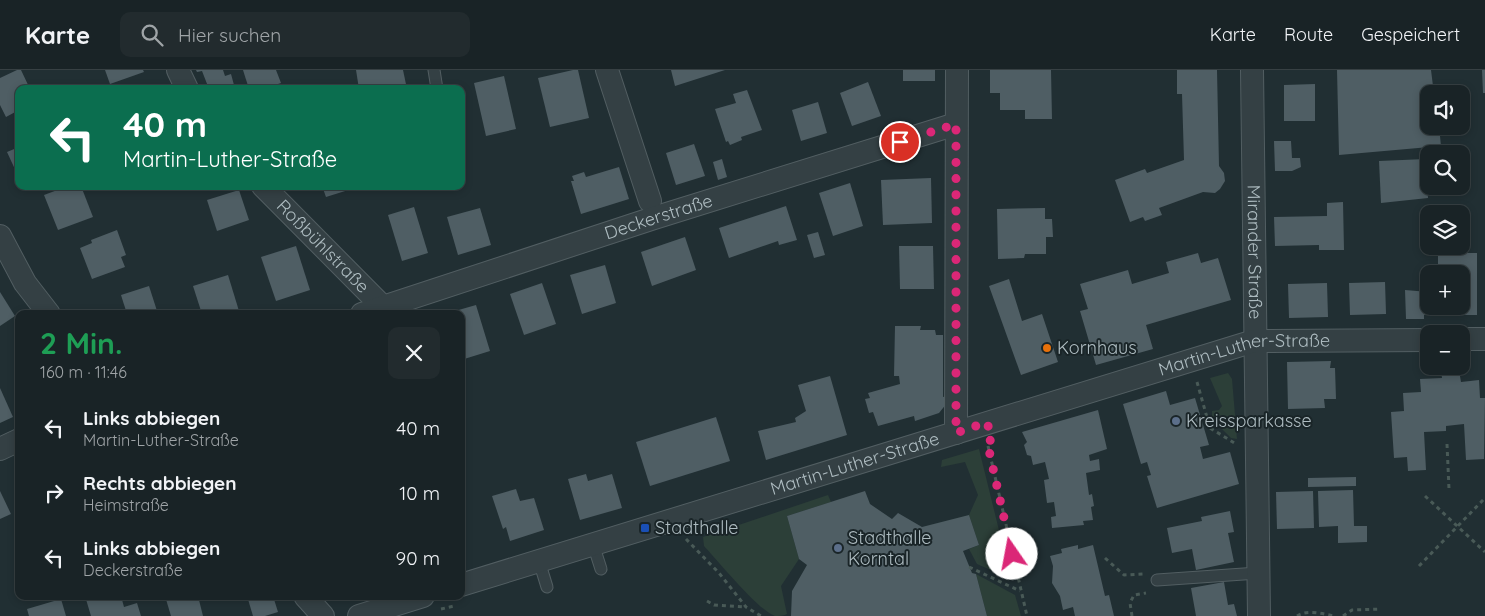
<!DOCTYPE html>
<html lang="de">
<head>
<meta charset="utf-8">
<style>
	:root { --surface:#192326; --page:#222b2e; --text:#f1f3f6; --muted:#9fa4a7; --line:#374043 }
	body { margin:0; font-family:Quicksand,sans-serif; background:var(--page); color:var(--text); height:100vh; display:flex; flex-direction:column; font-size:19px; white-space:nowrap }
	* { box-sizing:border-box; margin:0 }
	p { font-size:16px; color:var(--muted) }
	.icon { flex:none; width:28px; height:28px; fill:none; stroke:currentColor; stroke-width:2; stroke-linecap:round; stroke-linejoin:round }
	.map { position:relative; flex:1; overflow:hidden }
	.side { position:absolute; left:15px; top:240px; width:450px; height:290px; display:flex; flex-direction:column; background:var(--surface); border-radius:10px; box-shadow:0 2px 8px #0003,0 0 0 1px var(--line) }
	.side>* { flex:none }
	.banner { position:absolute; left:15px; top:15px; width:450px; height:105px; border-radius:10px; box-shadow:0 2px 8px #0003,0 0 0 1px var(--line); background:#0b6e4f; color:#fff; overflow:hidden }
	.buttons { position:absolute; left:1420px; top:15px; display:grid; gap:10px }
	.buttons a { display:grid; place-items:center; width:50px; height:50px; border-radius:10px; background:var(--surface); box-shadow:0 2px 8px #0003,0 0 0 1px var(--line); font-size:25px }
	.pin { position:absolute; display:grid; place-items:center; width:42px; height:42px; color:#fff; margin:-21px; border:2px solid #fff; border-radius:50%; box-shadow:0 1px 5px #0007 }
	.me { position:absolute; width:55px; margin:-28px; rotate:348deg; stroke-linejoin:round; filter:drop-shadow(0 0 4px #0008) }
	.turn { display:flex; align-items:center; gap:18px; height:105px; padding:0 25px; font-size:22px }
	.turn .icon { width:65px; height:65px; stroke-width:2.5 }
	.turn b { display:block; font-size:35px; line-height:42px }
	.round { display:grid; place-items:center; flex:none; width:52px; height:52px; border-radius:10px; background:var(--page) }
	.overview { display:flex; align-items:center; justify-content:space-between; height:85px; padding:0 25px }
	h1 { font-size:30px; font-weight:700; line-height:38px; color:#1e9e55 }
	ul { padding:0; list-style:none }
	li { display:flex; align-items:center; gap:15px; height:65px; padding:0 25px }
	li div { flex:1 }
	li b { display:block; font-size:19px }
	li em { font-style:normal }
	header { display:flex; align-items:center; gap:30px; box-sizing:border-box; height:70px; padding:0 25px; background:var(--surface); border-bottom:1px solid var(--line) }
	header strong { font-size:24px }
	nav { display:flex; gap:28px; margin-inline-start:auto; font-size:18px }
	.search { width:350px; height:45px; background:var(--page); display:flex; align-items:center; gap:12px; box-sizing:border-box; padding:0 18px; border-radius:10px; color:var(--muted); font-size:19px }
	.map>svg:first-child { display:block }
	.green { fill:#2c3f38 }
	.building { fill:#4f5e64 }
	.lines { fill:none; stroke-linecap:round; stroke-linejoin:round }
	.service-casing { stroke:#525e62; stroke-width:13 }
	.minor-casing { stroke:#525e62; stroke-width:24 }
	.path { stroke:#495a57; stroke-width:3; stroke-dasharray:4 4; stroke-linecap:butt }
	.service { stroke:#344044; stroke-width:11 }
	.minor { stroke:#344044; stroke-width:22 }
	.route { stroke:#db2777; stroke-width:9; stroke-dasharray:0 16.2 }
	.food-dot { fill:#e8710a; stroke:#1a2528; stroke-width:2 }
	.service-dot { fill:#5c6f8a; stroke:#1a2528; stroke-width:2 }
	.transit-dot { fill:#1a4fb4; stroke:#1a2528; stroke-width:2 }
	.labels { text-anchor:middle; stroke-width:4; stroke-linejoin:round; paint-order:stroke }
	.street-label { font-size:18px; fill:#aebcc1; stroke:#1a2528 }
	.poi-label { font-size:18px; fill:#aebcc1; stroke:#1a2528; text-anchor:start }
</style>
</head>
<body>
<header>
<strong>Karte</strong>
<div class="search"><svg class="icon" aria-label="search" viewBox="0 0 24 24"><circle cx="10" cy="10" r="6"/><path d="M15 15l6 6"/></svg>Hier suchen</div>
<nav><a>Karte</a><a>Route</a><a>Gespeichert</a></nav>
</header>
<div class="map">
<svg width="1485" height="546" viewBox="0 0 1485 546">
	<rect width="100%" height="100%" fill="#212f33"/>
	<!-- green -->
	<g class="green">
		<polygon points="1228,303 1232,309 1237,369 1231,368 1212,349 1212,341 1219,340 1222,336 1210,308"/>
		<polygon points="979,379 1011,509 977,494 969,479 979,475 969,445 978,425 965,392 941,397 942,390"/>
		<path d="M828 425 831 432 787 446 799 489 781 516 787 544C783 546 779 546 775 546 760 542 717 490 704 476L703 467Z"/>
		<polygon points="976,504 1015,525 1021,546 987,546"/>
	</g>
	<!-- building -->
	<g class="building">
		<polygon points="17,0 21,0 30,19 19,19 19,40 6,47 0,35 0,8"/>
		<polygon points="105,0 143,0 144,2 110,14"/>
		<polygon points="196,0 223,0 225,6 231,4 234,15 223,19 209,19 202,1 197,2"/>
		<polygon points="243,0 276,0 281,13 263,19 249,19"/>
		<polygon points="356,0 403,0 407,19 359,19"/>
		<polygon points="573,0 578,0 589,48 550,57 538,8"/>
		<polygon points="671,0 725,0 675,16"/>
		<rect x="903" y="0" width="32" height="11"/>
		<polygon points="990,0 1051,0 1052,49 1025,49 1025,40 1000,40 1000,23 990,23"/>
		<polygon points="1177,0 1217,0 1219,96 1224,103 1225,111 1220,119 1215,123 1203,122 1159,138 1162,145 1145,151 1143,147 1130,152 1115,110 1145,99 1147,103 1184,90 1182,24 1177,24"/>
		<polygon points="1337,0 1431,0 1434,24 1429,24 1429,56 1439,56 1441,76 1339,85"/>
		<polygon points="1482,0 1485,0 1485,23 1483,23"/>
		<polygon points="504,6 516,59 486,66 474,13"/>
		<polygon points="868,12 881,46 852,56 840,23"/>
		<polygon points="1315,14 1315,51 1284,51 1284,15"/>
		<polygon points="747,20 762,60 741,67 742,70 730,75 728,71 726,72 715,39 736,33 733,24"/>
		<polygon points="818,32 827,63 801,71 792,40"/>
		<polygon points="1274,71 1291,71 1292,88 1300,88 1301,97 1292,101 1275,101"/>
		<polygon points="694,74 705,106 676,115 666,83"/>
		<polygon points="19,77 19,108 7,82"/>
		<polygon points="722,89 727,107 718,110 713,92"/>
		<polygon points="1426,89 1428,128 1381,133 1379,91"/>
		<polygon points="619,97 629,129 581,144 571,111 574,111 572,106 584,102 586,107"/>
		<polygon points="931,108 932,153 883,155 881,110"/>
		<polygon points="850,113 863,156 833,166 819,123"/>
		<polygon points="68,116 81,116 93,147 58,160 44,125"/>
		<polygon points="322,116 358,116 358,117 326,127"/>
		<polygon points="239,120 249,150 217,161 207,130"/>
		<polygon points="1343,132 1344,180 1319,180 1319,175 1275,176 1274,147 1327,146 1327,133"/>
		<polygon points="786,136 797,170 779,175 778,171 729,188 719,158"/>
		<polygon points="414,137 428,183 402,191 388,145"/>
		<polygon points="480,138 491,175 458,185 447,147"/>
		<polygon points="1045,138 1045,149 1052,149 1053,167 1046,167 1046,184 1025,184 1024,188 998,189 997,139"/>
		<polygon points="117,160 126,185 121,187 125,197 92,209 80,178 92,173 91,170"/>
		<polygon points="818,162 825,185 814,188 807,165"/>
		<polygon points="685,167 696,200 652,216 641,182"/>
		<polygon points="296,176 310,220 276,231 261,187"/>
		<polygon points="899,176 933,176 934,219 900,219"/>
		<polygon points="1198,183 1201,193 1218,188 1231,230 1146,255 1153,279 1096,295 1080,241 1088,239 1080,214 1128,200 1132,214 1169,203 1166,192"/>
		<polygon points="1438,183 1477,183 1477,245 1424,245 1424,249 1406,249 1405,220 1429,222 1429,236 1461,236 1461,204 1438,204"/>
		<polygon points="605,195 616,233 582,244 570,205"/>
		<polygon points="228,205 239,241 229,244 202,244 193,216"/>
		<polygon points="1009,209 1022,251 1042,244 1058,292 1021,305 989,216"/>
		<polygon points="1385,212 1386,244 1350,245 1349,213"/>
		<polygon points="542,213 556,254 524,265 510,224"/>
		<polygon points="1327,213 1328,247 1289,248 1288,214"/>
		<polygon points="149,216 158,244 127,244 121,225"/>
		<polygon points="0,222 15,246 0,256"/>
		<polygon points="476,235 490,281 461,290 461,244 448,243"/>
		<polygon points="895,256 921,256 920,260 935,260 936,265 943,265 943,327 947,326 947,333 939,343 915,351 914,346 878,356 873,342 869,343 865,329 870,328 868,323 900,314 899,306 894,306"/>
		<polygon points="1331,291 1330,298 1335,298 1336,329 1324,329 1325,338 1288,339 1287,292"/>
		<polygon points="1459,300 1461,312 1479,310 1480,328 1485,328 1484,389 1466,390 1464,354 1446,356 1446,361 1424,362 1426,400 1408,401 1407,387 1394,388 1391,342 1404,341 1403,323 1421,322 1420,309 1442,308 1441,301"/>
		<polygon points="830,306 847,365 766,390 758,361 796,352 795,348 806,341 798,315"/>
		<polygon points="0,318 13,347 0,353"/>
		<polygon points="1166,321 1170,335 1195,328 1209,375 1200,377 1203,389 1230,382 1239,414 1157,438 1147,406 1151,405 1147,392 1141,394 1123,334"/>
		<polygon points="1098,340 1107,379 1089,385 1090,391 1099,389 1100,400 1086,403 1089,425 1092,424 1094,436 1091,437 1093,450 1083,451 1084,455 1052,458 1051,447 1056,446 1054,432 1047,433 1044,410 1049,409 1045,392 1033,395 1031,386 1027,385 1024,375 1027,372 1022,362"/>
		<polygon points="716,347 730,391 650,416 636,372"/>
		<polygon points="586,404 588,411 612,404 622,438 580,450 568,409"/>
		<polygon points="1356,407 1356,416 1308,417 1308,408"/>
		<polygon points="516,419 520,431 534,428 544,460 510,471 506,457 503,459 492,426"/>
		<polygon points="1353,420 1354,456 1367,456 1367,472 1338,473 1338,456 1319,457 1318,421"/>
		<polygon points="0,421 11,444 0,449"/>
		<polygon points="865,421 870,434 892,449 898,443 922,457 969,445 979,475 963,481 972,503 976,504 987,546 791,546 792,521 807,495 799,489 787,446"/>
		<polygon points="1313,421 1314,458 1277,459 1276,422"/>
		<polygon points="1230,441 1234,462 1228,463 1234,492 1196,500 1192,479 1172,483 1167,458 1202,451 1201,447"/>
		<polygon points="1078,475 1078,479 1093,475 1105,526 1109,525 1114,546 1075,546 1073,537 1063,540 1060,526 1052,513 1053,496 1050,486 1062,483 1061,479"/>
		<polygon points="1224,512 1228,535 1234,534 1237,546 1196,546 1191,518"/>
		<polygon points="85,526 121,526 124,537 137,533 141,546 91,546"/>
		<polygon points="165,526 198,526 203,546 171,546"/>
		<polygon points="247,526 273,526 278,542 265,546 253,546"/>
		<polygon points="61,529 66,546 29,546 27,539"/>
	</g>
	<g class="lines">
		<defs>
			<g id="service">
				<polyline points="434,0 437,19"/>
				<polyline points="593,474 601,499"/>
				<polyline points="539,491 547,517"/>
				<polyline points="1157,510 1258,503"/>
			</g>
			<g id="minor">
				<polyline points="178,0 187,19"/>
				<polyline points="607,0 650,131"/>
				<path id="s1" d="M1252 0 1259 546"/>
				<path id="s2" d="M263 116 383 237"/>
				<polyline points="0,166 25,213 49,244"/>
				<path id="s3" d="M362 244 654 148 956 54"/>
				<polyline points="1461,269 1485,269"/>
				<polyline points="956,363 957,0"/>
				<polyline points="0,379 19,370"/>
				<path id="s4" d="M461 515 1254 271 1429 270"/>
				<polyline points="305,526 323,546"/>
				<polyline points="359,546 423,526"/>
			</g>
		</defs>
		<!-- service casing -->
		<use href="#service" class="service-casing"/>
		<!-- minor casing -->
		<use href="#minor" class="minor-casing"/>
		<!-- path -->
		<g class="path">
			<polyline points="1197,312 1210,358 1236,374"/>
			<polyline points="1447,374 1449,419"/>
			<polyline points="988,376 1027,546"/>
			<polyline points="1425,426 1485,482"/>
			<polyline points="686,469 719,503 746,537 761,546"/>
			<polyline points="1105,488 1124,505 1143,504"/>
			<polyline points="1419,496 1485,428"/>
			<polyline points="969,497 1020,521"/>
			<polyline points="707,531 714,535 745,537"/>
			<polyline points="441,539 454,536"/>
			<polyline points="1132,546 1130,533 1134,525 1146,523"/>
			<path d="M1297 546C1308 539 1323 544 1334 546"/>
			<polyline points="1343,546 1352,540 1381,539"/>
		</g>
		<!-- service -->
		<use href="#service" class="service"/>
		<!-- minor -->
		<use href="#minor" class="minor"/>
	</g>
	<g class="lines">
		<!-- route -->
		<polyline class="route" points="900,72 956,54 956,363 987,352 992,370 987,371 1012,484"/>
	</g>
	<!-- markers -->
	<circle class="food-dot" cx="1047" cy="278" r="5"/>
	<g class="service-dot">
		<circle cx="1176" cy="351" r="5"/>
		<circle cx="838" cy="478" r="5"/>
	</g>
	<rect class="transit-dot" x="640" y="453" width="10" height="10" rx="2.5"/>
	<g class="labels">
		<!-- street labels -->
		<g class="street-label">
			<text dy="6" stroke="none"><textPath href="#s3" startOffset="312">Deckerstraße</textPath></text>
			<text dy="6" stroke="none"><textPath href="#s2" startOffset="85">Roßbühlstraße</textPath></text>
			<text dy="6" stroke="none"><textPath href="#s1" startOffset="182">Mirander Straße</textPath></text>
			<text dy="6" stroke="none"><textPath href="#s4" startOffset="818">Martin-Luther-Straße</textPath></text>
			<text dy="6" stroke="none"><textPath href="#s4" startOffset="412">Martin-Luther-Straße</textPath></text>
		</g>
		<!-- poi labels -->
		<g class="poi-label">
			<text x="1057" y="284">Kornhaus</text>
			<text x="1186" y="357">Kreissparkasse</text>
			<text x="655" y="464">Stadthalle</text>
			<text x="848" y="474">Stadthalle<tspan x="848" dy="21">Korntal</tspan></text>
		</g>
	</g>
</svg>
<div class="buttons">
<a><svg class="icon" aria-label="sound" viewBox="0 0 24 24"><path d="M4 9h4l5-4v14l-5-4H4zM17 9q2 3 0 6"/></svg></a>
<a><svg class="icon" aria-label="search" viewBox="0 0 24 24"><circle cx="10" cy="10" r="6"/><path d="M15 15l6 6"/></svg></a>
<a><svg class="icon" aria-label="layers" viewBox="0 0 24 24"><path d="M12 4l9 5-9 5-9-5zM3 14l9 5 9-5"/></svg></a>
<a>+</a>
<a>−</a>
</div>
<div class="pin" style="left:900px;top:72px;background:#d93025"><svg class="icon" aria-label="arrive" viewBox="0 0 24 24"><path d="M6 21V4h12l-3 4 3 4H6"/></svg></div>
<svg class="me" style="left:1012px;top:484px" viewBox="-20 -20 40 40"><circle r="19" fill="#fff"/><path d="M0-13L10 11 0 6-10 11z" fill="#db2777"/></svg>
<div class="banner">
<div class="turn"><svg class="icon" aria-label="left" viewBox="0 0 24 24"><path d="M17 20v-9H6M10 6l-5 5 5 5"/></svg><div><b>40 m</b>Martin-Luther-Straße</div></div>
</div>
<section class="side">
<div class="overview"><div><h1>2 Min.</h1><p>160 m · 11:46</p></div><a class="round"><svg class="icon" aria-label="close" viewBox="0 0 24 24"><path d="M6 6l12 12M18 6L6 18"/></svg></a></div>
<ul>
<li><svg class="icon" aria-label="left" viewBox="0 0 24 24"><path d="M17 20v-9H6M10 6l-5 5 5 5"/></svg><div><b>Links abbiegen</b><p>Martin-Luther-Straße</p></div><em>40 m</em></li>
<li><svg class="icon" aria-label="right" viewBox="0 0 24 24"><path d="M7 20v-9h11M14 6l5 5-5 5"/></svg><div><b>Rechts abbiegen</b><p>Heimstraße</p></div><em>10 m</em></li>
<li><svg class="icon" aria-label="left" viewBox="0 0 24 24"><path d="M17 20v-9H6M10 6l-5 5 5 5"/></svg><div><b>Links abbiegen</b><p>Deckerstraße</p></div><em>90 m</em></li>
</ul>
</section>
</div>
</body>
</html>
